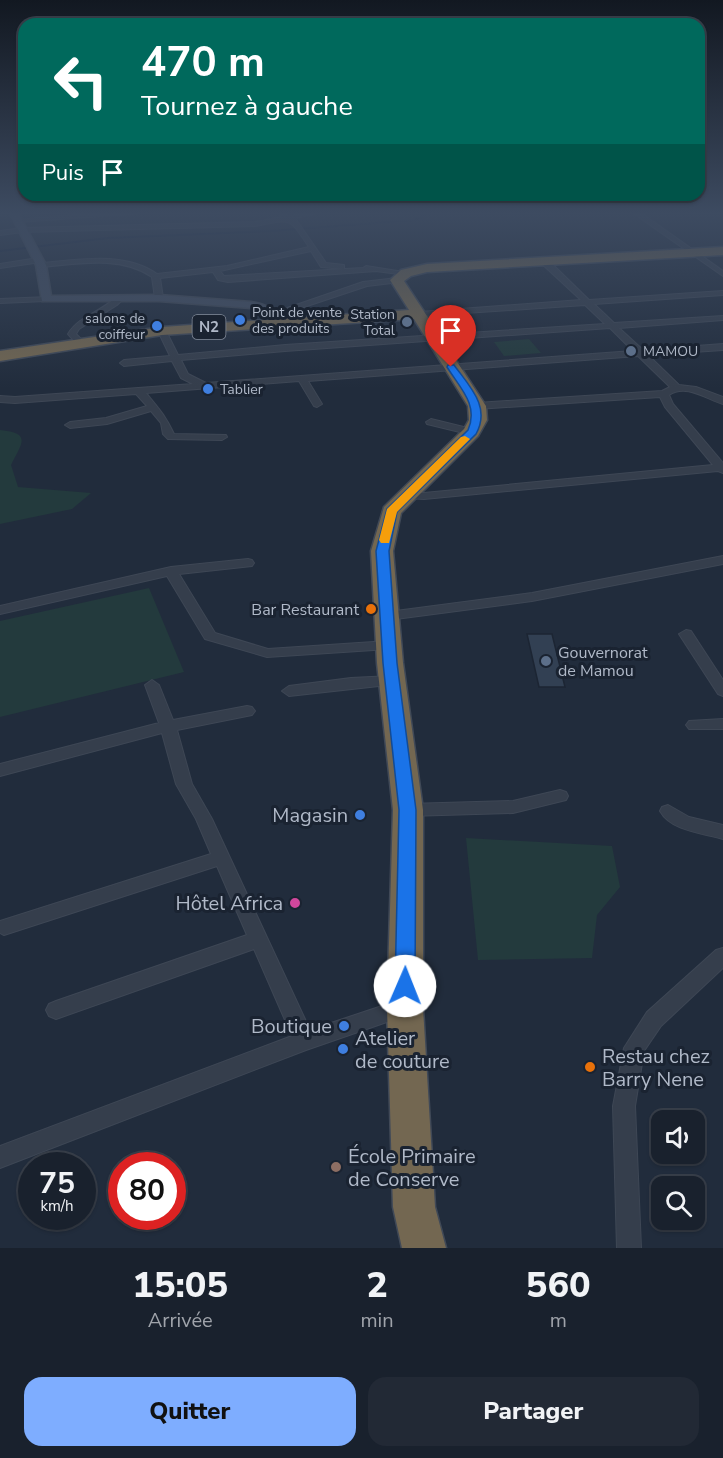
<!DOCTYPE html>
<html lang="fr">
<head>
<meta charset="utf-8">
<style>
	:root { --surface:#19212d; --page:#222935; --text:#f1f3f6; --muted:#9fa3aa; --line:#373e49; --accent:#7eadff }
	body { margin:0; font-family:"Nunito Sans",sans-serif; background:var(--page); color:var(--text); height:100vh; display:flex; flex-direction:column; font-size:22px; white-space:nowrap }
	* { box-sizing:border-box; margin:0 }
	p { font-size:20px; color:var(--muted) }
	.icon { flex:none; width:33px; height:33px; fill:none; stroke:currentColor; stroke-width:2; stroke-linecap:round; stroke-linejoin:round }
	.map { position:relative; height:1248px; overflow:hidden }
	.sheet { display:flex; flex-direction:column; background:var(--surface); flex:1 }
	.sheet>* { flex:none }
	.banner { position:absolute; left:18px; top:18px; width:687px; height:183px; border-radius:18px; box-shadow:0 2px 4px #0004,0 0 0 2px var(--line); background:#00695c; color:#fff; overflow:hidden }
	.tools { position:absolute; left:651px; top:1110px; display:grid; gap:12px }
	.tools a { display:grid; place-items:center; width:54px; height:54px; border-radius:12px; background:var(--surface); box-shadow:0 2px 4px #0004,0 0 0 2px var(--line); font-size:30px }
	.speed { position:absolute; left:18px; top:1152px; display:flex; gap:12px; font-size:30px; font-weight:700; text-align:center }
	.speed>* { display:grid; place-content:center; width:78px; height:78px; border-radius:50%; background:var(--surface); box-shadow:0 2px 4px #0004,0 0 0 2px var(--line); line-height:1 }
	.speed small { font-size:15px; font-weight:400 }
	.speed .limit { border:9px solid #d22; background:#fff; color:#111 }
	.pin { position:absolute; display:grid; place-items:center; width:51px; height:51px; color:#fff; margin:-62px -26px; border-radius:50% 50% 50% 0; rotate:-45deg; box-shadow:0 0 6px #0007 }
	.pin .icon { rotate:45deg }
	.me { position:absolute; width:66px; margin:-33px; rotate:1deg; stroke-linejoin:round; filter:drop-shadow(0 0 4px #0008) }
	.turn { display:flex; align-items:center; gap:21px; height:126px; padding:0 24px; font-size:27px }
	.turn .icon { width:78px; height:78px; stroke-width:2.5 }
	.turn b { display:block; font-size:42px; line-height:51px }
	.then { display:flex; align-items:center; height:57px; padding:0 24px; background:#0003; gap:12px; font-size:22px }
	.eta { display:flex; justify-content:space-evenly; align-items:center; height:102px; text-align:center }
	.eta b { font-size:36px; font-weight:800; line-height:42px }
	.primary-button { display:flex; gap:12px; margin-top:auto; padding:12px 24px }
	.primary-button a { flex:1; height:69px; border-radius:18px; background:var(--accent); color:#111; font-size:24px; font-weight:800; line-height:69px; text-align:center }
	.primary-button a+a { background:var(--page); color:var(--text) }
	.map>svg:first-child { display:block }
	.green { fill:#233a3d }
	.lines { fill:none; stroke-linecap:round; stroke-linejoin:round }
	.stream { stroke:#14223a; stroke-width:2 }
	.building { fill:#324053; stroke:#1c2533; stroke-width:1.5 }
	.street-casing { stroke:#3e4755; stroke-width:2 }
	.secondary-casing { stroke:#3e4755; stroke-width:3 }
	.highway-casing { stroke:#404957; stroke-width:3 }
	.street { fill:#353e4c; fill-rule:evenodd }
	.secondary { fill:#424d60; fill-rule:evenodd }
	.highway { fill:#736751; fill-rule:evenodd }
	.route { fill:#1a73e8; stroke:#114b97; stroke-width:1.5 }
	.slow { fill:#f59e0b }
	.shop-dot { fill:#3f7fe0; stroke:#1a2331; stroke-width:2 }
	.service-dot { fill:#5c6f8a; stroke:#1a2331; stroke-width:2 }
	.food-dot { fill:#e8710a; stroke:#1a2331; stroke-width:2 }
	.hotel-dot { fill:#d1479c; stroke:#1a2331; stroke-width:2 }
	.education-dot { fill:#8d6e63; stroke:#1a2331; stroke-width:2 }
	.labels { text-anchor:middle; stroke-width:6; stroke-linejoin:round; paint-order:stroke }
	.far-poi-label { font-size:14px; fill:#b0b9c8; stroke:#1a2331; text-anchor:start }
	.shield { fill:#1a2331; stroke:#838c9b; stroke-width:1.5 }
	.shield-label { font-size:15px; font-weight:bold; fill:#b0b9c8 }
	.poi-label { font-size:16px; fill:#b0b9c8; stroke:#1a2331; text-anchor:end }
	.near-poi-label { font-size:20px; fill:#b0b9c8; stroke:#1a2331; text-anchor:end }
</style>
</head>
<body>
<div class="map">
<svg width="723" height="1248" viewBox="0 0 723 1248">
	<rect width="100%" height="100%" fill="#212c3c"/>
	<!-- green -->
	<g class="green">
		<polygon points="529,339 541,353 504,356 494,342"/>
		<path d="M0 430C32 433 22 443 11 465L18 487 91 493 72 509 0 524Z"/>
		<polygon points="149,588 184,672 0,717 0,621"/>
		<polygon points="466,838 612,846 620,887 597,915 592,958 478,960"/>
	</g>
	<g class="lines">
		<!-- stream -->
		<polyline class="stream" points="0,251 108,238 271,231 415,220 429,213"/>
	</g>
	<!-- building -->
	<polygon class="building" points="527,634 552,634 565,687 539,687"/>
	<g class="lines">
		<defs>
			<g id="street">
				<polygon points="99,213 142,213 19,222 16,220"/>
				<path d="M282 213 289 216 316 213 295 218 326 263 344 265V269L321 267 311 251 220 271 224 276 363 268 366 266 410 273 406 275 376 271 228 282 218 280 213 272 160 278 163 298 159 300 155 298 152 277C121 255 77 264 41 267L37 265 41 263C79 260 124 251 157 274L227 266 309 247C288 216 292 219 256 226L23 232 0 235V231L23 228 256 222 282 217 280 215Z"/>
				<polygon points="633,213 641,213 723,271 723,276"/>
				<polygon points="38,258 42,260 41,262 0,268 0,264"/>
				<path d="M541 259H547L589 300 723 291V295L594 304 614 323 723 316V320L619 328 643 350 723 344V350L648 355 679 385 696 387 723 397V404C706 399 686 383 669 395L673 404 723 463V473L718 471 424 499 405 498 399 495 405 492 424 493 713 465 665 407 660 397 477 409 472 406 477 403 662 391 670 387 638 356 308 381 322 404 317 407 314 406 299 381 146 393C159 409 165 415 174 434L226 435 227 437 222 440 168 439 163 434 161 423 151 411 107 424 70 428 65 425 70 422 106 418 147 406 136 394 15 403 0 402V396L15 397 193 384 181 378 172 361 124 366 120 363 124 360 170 356 158 331 162 328 166 331 178 355 285 345 605 324 585 305 420 316 416 314 420 312 581 300 541 263ZM610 328 633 351 206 383 188 374 181 360 285 351Z"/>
				<polygon points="397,278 401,280 400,282 367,286 274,317 267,315 363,282"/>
				<path d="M117 296 124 298 117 305 79 329 76 334 84 342 83 344H77L68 334C80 315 102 312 117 296Z"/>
				<polygon points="49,297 49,301 46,301 0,303 0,299"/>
				<polygon points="431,419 476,430 477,432 472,435 427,424 426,422"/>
				<polygon points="723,556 723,564 532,601 388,620 381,616 388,612 532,593"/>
				<polygon points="248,559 252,560 254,563 252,566 179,574 215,633 268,649 389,641 396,645 389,649 267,657 205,639 167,576 0,614 0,606 171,567"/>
				<polygon points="686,630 691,631 723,680 723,696 718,694 679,634"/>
				<polygon points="392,676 399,681 397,684 289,696 282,691 289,686 351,678"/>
				<polygon points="152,680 159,685 173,720 247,706 252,707 255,711 252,715 177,730 192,784 212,819 310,1030 403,999 410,1002 413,1008 410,1014 306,1050 0,1168 0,1146 292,1036 254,949 56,1019 49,1016 46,1010 49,1004 56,1001 247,935 217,866 4,935 0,933 0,921 211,854 196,819 176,784 162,733 0,776 0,764 159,723 145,685"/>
				<polygon points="723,719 723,729 689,729 686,725 689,721"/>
				<polygon points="560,790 566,792 568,796 566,800 513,813 408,816 402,814 400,810 402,806 408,804 513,801"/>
				<path d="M668 805 689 817 723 825V839C703 833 671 831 660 811L662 807Z"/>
				<polygon points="723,948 723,968 661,1026 644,1051 635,1106 641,1248 617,1248 613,1106 624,1048 647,1012 716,950"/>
			</g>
			<path id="secondary" d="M10 213H18L46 265 51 296 159 295 251 302C265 304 275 308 279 323L277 325H269C264 316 263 310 251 308L159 301H42L36 265Z"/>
			<polygon id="highway" points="723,247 723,255 427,272 411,276 404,281 486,406 487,420 478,436 401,513 393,551 403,663 423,810 423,1008 435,1207 446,1248 402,1248 393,1207 387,1008 393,810 377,663 371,551 384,507 464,429 469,420 468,406 414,319 162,335 0,361 0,351 162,327 409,310 390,280 401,270 427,264"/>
		</defs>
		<!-- street casing -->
		<use href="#street" class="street-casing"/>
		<!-- secondary casing -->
		<use href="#secondary" class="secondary-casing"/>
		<!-- highway casing -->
		<use href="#highway" class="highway-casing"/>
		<!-- street -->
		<use href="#street" class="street"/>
		<!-- secondary -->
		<use href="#secondary" class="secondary"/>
		<!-- highway -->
		<use href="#highway" class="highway"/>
	</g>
	<!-- sky -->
	<linearGradient id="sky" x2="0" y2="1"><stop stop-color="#121821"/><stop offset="0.55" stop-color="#3d4b61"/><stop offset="1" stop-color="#3d4b61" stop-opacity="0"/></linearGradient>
	<rect width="723" height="388" fill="url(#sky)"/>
	<!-- route -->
	<path class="route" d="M448 365H454C470 387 491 407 476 434L397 512 389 551 397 663 416 810 415 986 413 992 405 995 398 992 395 986 399 810 383 663 376 551 387 509 468 430C479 405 460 388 447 367Z"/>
	<!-- slow -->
	<polygon class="slow" points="465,436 470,439 397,512 389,543 381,543 379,540 387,509 461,437"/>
	<!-- markers -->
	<g class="shop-dot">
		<circle cx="240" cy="320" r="6"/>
		<circle cx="157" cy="326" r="6"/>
		<circle cx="208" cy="389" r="6"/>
		<circle cx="360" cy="815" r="6"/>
		<circle cx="344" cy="1026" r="6"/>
		<circle cx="343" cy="1049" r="6"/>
	</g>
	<g class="service-dot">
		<circle cx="407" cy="322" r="6"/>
		<circle cx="631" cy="351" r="6"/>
		<circle cx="546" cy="661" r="6"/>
	</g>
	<g class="food-dot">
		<circle cx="371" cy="609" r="6"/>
		<circle cx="590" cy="1067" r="6"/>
	</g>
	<circle class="hotel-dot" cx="295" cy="903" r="6"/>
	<circle class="education-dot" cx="336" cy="1167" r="6"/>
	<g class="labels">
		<!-- far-poi labels -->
		<g class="far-poi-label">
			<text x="252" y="317">Point de vente<tspan x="252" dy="16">des produits</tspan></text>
			<text x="395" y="319" text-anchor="end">Station<tspan x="395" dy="16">Total</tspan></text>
			<text x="145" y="323" text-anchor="end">salons de<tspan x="145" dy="16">coiffeur</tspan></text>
			<text x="643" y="356">MAMOU</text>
			<text x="220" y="394">Tablier</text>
		</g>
		<!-- shield labels -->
		<rect class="shield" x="192.5" y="315" width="33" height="24" rx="4.5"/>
		<g class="shield-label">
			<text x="209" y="332">N2</text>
		</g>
		<!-- poi labels -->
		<g class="poi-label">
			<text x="359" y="615">Bar Restaurant</text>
			<text x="558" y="658" text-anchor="start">Gouvernorat<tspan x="558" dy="18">de Mamou</tspan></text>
		</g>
		<!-- near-poi labels -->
		<g class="near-poi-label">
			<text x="348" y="822">Magasin</text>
			<text x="283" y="910">Hôtel Africa</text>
			<text x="332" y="1033">Boutique</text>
			<text x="355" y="1045" text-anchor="start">Atelier<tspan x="355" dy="23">de couture</tspan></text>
			<text x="602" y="1063" text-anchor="start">Restau chez<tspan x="602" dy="23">Barry Nene</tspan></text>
			<text x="348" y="1163" text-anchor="start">École Primaire<tspan x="348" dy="23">de Conserve</tspan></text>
		</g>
	</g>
</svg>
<div class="tools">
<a><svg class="icon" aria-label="sound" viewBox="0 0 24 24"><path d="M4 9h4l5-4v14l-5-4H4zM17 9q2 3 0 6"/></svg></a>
<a><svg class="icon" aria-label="search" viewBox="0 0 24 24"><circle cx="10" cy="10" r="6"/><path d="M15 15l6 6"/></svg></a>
</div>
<div class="speed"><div>75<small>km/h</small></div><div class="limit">80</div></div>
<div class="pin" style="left:451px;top:367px;background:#d93025"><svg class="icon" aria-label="arrive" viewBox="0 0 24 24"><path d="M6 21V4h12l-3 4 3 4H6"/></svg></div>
<svg class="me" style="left:405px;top:986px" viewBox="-20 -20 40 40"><circle r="19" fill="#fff"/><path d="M0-13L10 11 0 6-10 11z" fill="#1a73e8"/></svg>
<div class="banner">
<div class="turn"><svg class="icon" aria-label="left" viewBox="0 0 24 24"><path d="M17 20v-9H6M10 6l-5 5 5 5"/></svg><div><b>470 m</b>Tournez à gauche</div></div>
<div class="then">Puis<svg class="icon" aria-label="arrive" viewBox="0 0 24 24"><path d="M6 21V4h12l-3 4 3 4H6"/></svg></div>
</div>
</div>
<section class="sheet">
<div class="eta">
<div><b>15:05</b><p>Arrivée</p></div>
<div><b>2</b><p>min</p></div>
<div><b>560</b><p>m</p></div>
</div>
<div class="primary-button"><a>Quitter</a><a>Partager</a></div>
</section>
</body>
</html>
